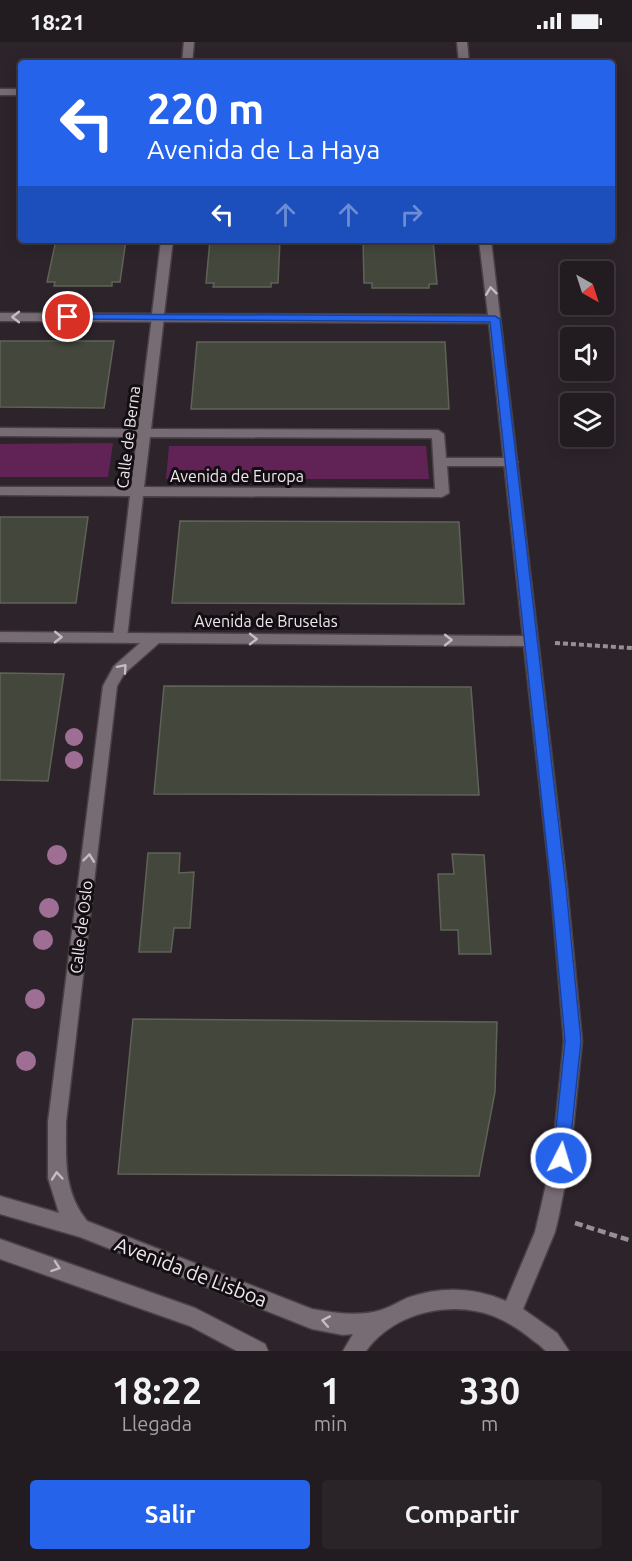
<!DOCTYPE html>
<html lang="es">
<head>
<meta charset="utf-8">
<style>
	:root { --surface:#221b20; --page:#2a2429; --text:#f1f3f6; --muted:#a2a1a5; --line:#3f393e; --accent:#2563eb }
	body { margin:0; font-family:Ubuntu,sans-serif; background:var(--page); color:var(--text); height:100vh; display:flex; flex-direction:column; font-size:22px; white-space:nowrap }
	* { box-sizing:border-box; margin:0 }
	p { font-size:20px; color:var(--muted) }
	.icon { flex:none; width:33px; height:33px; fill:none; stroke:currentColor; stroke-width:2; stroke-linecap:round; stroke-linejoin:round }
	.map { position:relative; height:1309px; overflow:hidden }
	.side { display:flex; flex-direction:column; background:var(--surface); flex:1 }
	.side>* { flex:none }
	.guide { position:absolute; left:18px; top:18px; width:597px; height:183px; border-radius:6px; box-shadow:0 3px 15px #0003,0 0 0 2px var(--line); background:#2563eb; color:#fff; overflow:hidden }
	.needle { width:39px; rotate:141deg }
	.fabs { position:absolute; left:560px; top:219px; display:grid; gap:12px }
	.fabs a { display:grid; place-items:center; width:54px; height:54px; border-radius:6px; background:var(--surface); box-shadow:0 3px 15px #0003,0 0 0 2px var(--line); font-size:30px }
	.pin { position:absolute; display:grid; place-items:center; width:51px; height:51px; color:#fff; margin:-26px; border:3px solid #fff; border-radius:50%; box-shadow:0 2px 6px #0007 }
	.me { position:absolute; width:66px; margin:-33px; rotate:5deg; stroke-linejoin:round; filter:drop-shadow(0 0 4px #0008) }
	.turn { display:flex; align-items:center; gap:21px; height:126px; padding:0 30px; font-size:27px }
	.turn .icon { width:78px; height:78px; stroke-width:2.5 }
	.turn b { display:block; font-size:42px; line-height:51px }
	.lanes { display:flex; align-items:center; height:57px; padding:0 30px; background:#0003; justify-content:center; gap:30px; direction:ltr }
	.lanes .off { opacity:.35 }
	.eta { display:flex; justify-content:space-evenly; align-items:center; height:102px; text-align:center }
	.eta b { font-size:36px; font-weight:700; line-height:42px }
	.button { display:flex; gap:12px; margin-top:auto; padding:12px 30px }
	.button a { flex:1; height:69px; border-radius:6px; background:var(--accent); color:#fff; font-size:24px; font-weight:700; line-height:69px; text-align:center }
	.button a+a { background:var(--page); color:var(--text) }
	.status { display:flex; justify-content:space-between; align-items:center; height:42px; padding:0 30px; background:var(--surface); direction:ltr }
	.status svg { height:16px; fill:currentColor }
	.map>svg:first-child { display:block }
	.green { fill:#612356 }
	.building { fill:#44473c; stroke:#5f6356; stroke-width:1.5 }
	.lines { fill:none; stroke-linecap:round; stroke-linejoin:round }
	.pedestrian-casing { stroke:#494147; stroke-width:3 }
	.minor-casing { stroke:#494147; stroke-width:3 }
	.path-far1 { stroke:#978f95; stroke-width:4; stroke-dasharray:5 3; stroke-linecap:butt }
	.path { stroke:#978f95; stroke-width:4.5; stroke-dasharray:8 4; stroke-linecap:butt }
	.pedestrian { fill:#776b74; fill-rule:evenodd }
	.minor { fill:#776b74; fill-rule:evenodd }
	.tree { fill:#9f6e95 }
	.oneway { stroke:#c4bcc2 }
	.route { fill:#2563eb; stroke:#184099; stroke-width:1.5 }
	.labels { text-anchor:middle; stroke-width:6; stroke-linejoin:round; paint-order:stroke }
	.street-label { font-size:16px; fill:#eee7ec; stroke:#130e12 }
	.near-street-label { font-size:20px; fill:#eee7ec; stroke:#130e12 }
</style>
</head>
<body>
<div class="status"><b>18:21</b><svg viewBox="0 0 49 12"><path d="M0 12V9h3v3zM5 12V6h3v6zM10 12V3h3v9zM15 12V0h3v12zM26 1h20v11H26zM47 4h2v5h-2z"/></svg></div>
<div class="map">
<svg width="632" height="1309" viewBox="0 0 632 1309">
	<rect width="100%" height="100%" fill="#2d242b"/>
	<!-- green -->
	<g class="green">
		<polygon points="113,401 108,435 0,435 0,402"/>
		<polygon points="169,404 426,404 429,437 166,437"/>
	</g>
	<!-- building -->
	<g class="building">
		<polygon points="56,198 126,198 120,240 112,240 112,244 54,244 55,240 47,240"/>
		<polygon points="210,198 280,198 278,241 271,241 271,245 213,245 214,241 206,241"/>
		<polygon points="363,198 433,198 437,242 429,242 429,246 372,246 372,241 364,241"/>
		<polygon points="0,299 114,299 104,366 0,365"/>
		<polygon points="197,300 445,300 449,367 191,367"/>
		<polygon points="0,475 88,475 76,561 0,561"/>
		<polygon points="180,479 459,480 464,562 172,561"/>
		<polygon points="0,631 64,632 48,739 0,738"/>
		<polygon points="164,644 471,645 479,753 154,752"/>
		<polygon points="148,811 180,811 179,831 194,830 190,886 174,886 171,910 139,910"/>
		<polygon points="452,812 484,813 491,912 459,912 458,888 441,888 438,832 454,832"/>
		<polygon points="133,977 497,980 495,1050 479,1134 118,1132"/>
	</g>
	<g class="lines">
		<defs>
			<path id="pedestrian" d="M158 271 164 275 151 387 438 388 444 392 446 416H511L518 420 511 424H447L449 451 442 455 143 454 127 596 125 600H115L113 596 130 454 0 453V445H131L137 395 0 394V386L138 387 152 275ZM150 395 432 396 435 447 144 445Z"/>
			<g id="minor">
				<polygon points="184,0 194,0 192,21 182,21"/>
				<polygon points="457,0 467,0 469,21 459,21"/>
				<rect x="0" y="47" width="21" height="6"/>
				<path d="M161 198H173L164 272 488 273 479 198H491L567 845 582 999 570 1117 559 1173 555 1190 523 1267 557 1291 569 1309C563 1309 551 1309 546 1309 543 1307 539 1302 535 1300 524 1291 513 1283 500 1277 456 1256 395 1269 366 1309H343L353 1292 343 1293 312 1287 80 1195 0 1172V1154L59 1171 48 1136V1080L103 644 114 624 140 601 0 600V590L523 594 489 281 0 279V271L152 272ZM159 601 524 604 551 845 564 999 552 1117 539 1173 535 1190 506 1259C473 1245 441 1244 407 1256 398 1260 390 1265 381 1268 359 1275 335 1271 312 1267L87 1179C63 1149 66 1117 66 1080L117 644 124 632Z"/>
				<polygon points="0,1197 195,1266 265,1302 268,1309 237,1309 190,1284 0,1217"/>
			</g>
		</defs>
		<!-- pedestrian casing -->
		<use href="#pedestrian" class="pedestrian-casing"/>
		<!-- minor casing -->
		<use href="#minor" class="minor-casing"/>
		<!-- path-far1 -->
		<polyline class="path-far1" points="555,601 632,606"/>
		<!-- path -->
		<polyline class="path" points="575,1181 632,1199"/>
		<!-- pedestrian -->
		<use href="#pedestrian" class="pedestrian"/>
		<!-- minor -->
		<use href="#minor" class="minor"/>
	</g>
	<!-- trees -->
	<g class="tree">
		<circle cx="74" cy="695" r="9"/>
		<circle cx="74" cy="718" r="9"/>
		<circle cx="57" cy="813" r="10"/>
		<circle cx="49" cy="866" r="10"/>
		<circle cx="43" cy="898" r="10"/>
		<circle cx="35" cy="957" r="10"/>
		<circle cx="26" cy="1019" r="10"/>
	</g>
	<!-- one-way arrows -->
	<defs><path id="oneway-chevron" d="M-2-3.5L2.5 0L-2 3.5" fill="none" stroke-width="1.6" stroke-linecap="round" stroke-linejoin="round" transform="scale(1.5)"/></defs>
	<g class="oneway">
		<use href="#oneway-chevron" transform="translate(491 249) rotate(-97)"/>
		<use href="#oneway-chevron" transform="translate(16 275) rotate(-180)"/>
		<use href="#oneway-chevron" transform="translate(58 595) rotate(1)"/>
		<use href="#oneway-chevron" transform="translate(253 597)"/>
		<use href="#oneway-chevron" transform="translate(448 598)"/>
		<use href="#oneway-chevron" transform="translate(123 626) rotate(-49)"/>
		<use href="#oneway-chevron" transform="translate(89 816) rotate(-83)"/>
		<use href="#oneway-chevron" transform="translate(57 1134) rotate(-95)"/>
		<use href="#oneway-chevron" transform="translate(56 1225) rotate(19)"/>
		<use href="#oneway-chevron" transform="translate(326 1279) rotate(-169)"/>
	</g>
	<!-- route -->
	<polygon class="route" points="68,272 495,274 500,277 566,845 581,999 568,1122 561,1124 555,1122 553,1116 565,999 551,845 490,280 64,277 64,273"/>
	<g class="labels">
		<!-- street labels -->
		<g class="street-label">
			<text transform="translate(128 395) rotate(-83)" y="6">Calle de Berna</text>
			<text x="237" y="440">Avenida de Europa</text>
			<text x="266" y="585">Avenida de Bruselas</text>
			<text transform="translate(81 885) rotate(-83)" y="6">Calle de Oslo</text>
		</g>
		<!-- near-street labels -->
		<g class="near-street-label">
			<text transform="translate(191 1230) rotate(21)" y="7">Avenida de Lisboa</text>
		</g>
	</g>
</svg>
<div class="fabs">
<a><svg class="needle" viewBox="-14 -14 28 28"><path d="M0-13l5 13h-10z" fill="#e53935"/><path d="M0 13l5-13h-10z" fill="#a2a1a5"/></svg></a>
<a><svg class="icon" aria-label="sound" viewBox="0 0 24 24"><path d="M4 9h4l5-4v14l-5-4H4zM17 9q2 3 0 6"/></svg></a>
<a><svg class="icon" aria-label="layers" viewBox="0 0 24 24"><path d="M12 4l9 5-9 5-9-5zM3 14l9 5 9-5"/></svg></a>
</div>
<div class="pin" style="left:68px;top:275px;background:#d93025"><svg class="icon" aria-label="arrive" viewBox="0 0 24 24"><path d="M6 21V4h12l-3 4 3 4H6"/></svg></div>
<svg class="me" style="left:561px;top:1116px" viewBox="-20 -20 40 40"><circle r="17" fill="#2563eb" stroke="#fff" stroke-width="3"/><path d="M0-11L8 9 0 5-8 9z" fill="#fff"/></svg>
<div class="guide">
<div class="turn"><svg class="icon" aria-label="left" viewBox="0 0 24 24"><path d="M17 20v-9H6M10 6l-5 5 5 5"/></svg><div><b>220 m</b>Avenida de La Haya</div></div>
<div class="lanes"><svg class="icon" aria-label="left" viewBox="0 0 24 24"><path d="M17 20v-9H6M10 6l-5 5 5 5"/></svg><svg class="icon off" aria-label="ahead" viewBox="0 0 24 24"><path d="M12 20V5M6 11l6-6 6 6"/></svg><svg class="icon off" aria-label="ahead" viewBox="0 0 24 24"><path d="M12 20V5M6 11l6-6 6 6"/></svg><svg class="icon off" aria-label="right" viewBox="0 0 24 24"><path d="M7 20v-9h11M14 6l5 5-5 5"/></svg></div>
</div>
</div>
<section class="side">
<div class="eta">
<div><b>18:22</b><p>Llegada</p></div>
<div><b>1</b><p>min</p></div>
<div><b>330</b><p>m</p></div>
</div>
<div class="button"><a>Salir</a><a>Compartir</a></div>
</section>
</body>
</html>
